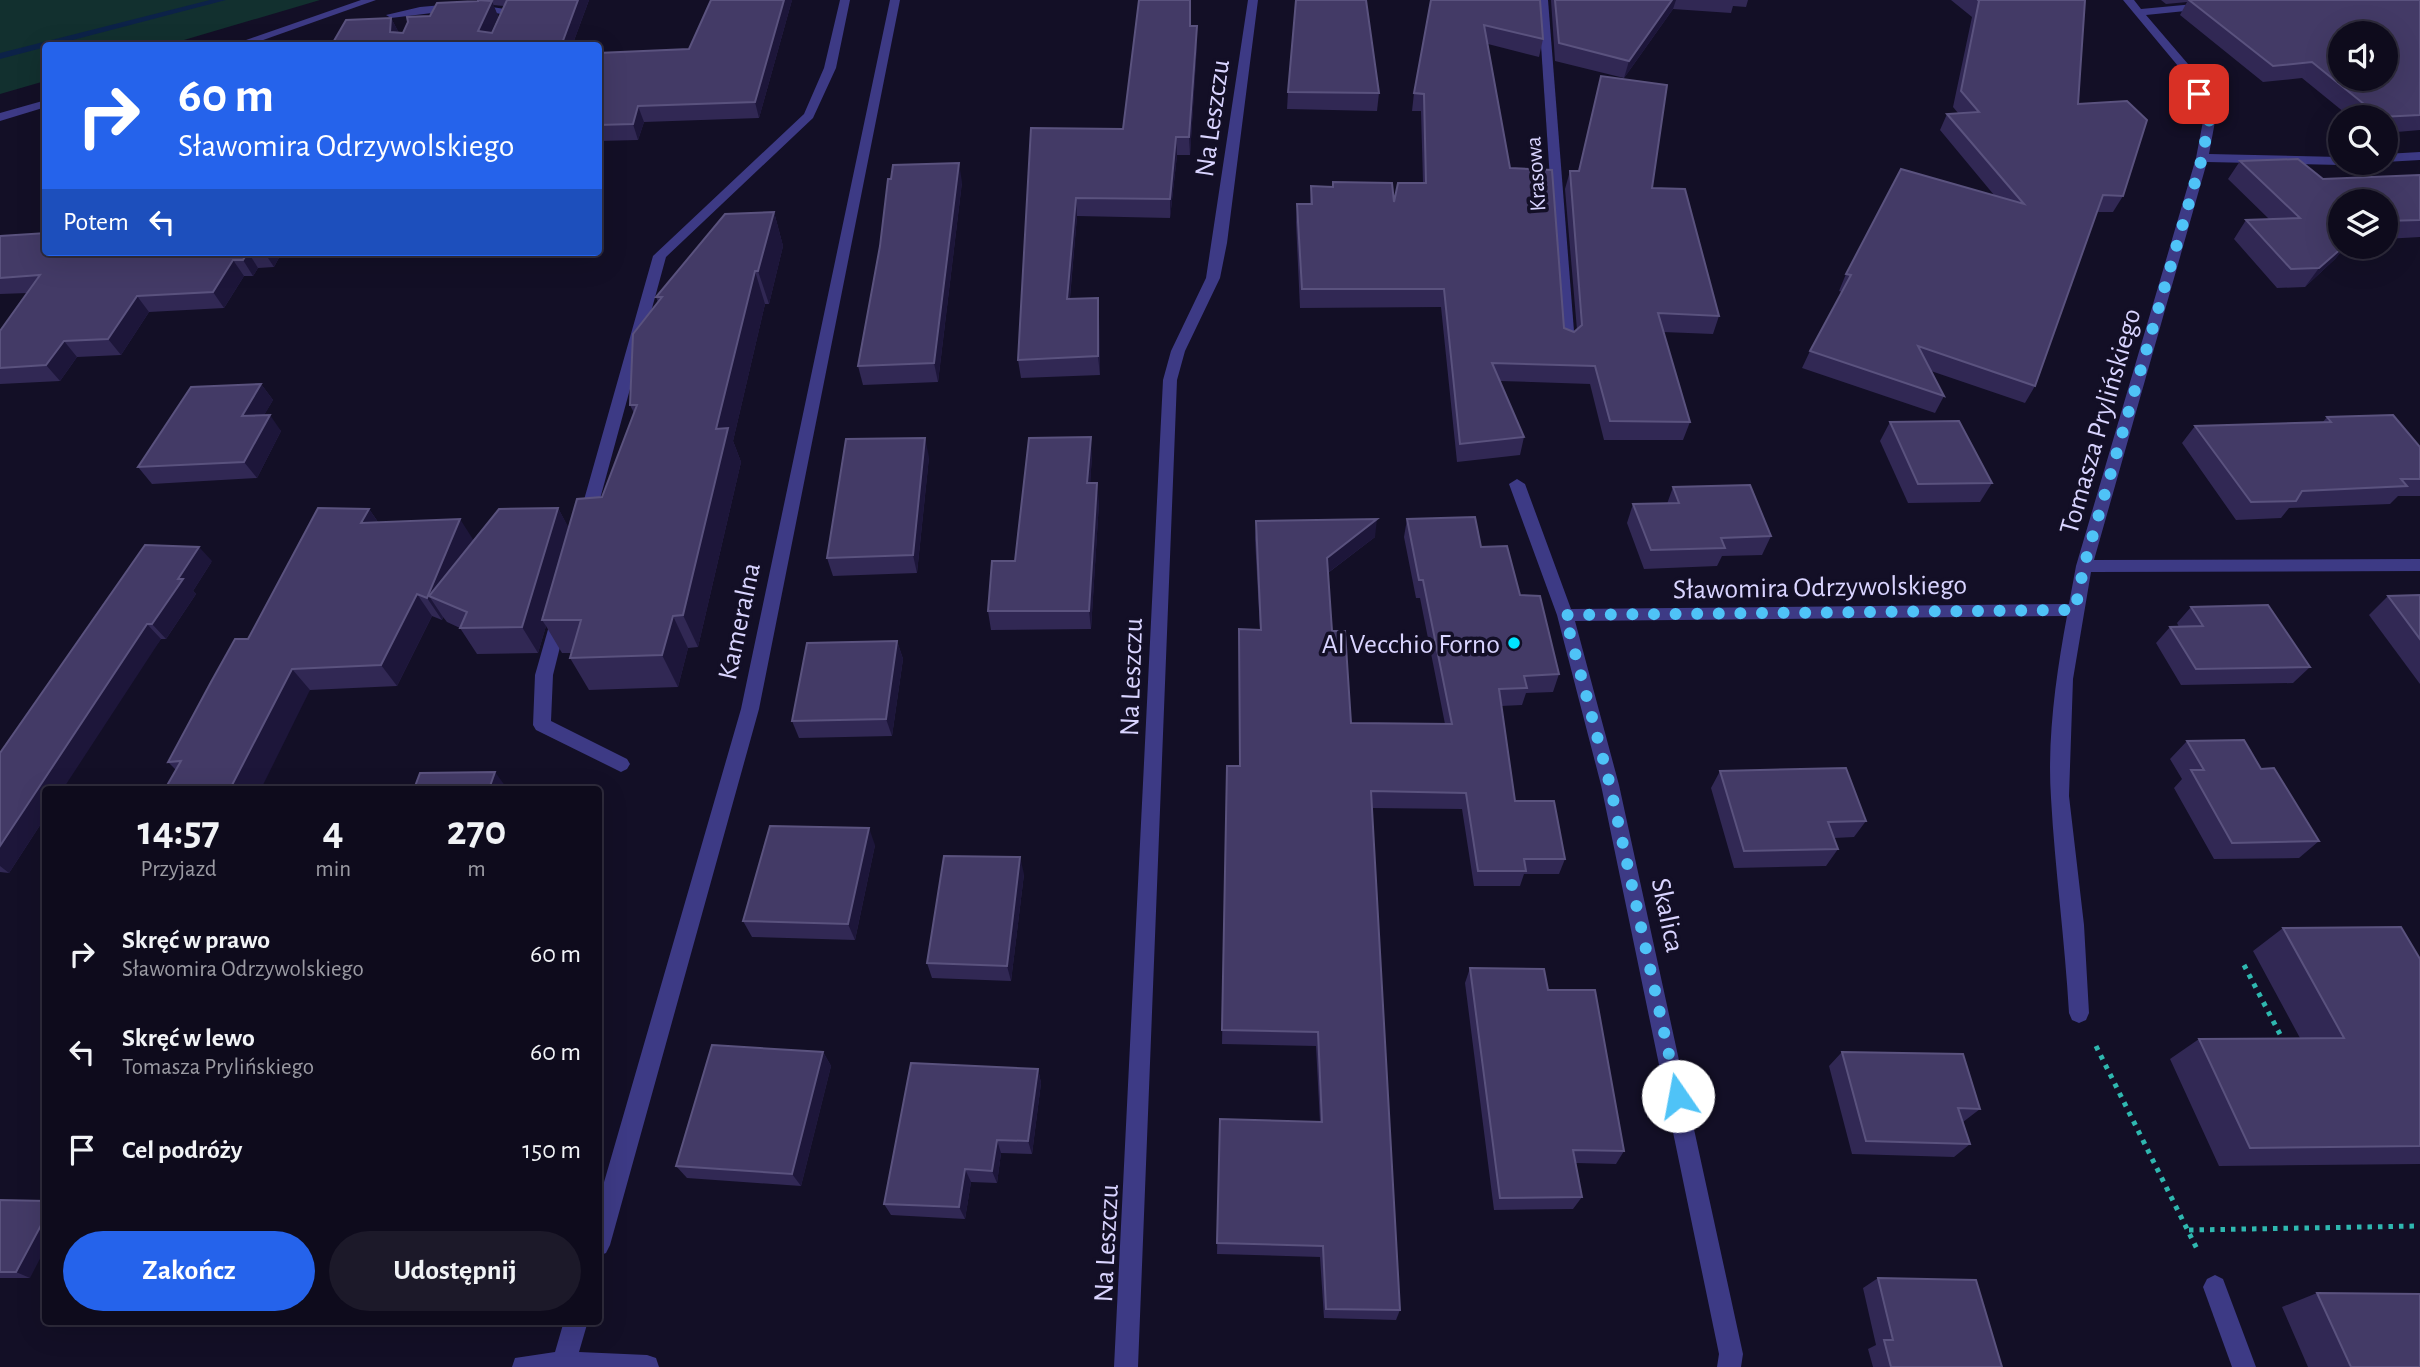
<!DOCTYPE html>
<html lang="pl">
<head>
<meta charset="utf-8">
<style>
	:root { --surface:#0e0b1c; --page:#1c1929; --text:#f1f3f6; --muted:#9b9ba3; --line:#2e2b3b; --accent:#2563eb }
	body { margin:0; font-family:"Alegreya Sans",sans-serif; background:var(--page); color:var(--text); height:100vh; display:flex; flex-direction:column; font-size:26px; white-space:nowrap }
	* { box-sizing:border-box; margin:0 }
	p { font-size:23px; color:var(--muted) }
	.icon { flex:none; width:38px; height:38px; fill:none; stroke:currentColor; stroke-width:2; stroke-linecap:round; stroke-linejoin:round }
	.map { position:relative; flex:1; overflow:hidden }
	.drawer { position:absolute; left:42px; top:786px; width:560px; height:539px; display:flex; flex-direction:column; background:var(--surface); border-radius:7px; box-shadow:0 7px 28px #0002,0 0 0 2px var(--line) }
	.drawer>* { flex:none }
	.top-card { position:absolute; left:42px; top:42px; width:560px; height:214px; border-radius:7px; box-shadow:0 7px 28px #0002,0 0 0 2px var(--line); background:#2563eb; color:#fff; overflow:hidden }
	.tools { position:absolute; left:2328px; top:21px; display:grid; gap:14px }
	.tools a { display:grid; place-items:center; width:70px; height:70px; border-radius:50%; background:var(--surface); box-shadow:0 7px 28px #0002,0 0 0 2px var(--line); font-size:35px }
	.pin { position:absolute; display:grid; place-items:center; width:60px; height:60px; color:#fff; margin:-30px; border-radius:14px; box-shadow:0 4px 10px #0006 }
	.me { position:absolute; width:77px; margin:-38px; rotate:348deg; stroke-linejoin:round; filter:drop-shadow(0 0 5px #0008) }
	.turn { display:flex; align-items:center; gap:24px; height:147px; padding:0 21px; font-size:32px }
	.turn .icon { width:91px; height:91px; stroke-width:2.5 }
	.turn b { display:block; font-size:49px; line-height:60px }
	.then { display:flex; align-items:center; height:66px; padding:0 21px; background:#0003; gap:14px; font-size:26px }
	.eta { display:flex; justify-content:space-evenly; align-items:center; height:119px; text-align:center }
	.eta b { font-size:42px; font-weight:700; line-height:49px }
	.cta { display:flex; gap:14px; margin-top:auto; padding:14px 21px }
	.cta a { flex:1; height:80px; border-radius:42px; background:var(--accent); color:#fff; font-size:28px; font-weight:700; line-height:80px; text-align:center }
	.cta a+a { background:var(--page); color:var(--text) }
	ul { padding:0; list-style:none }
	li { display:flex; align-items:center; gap:21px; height:98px; padding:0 21px }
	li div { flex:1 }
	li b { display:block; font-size:26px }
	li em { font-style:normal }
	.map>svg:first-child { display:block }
	.green { fill:#12302f }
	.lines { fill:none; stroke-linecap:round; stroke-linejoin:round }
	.stream { fill:#0c2248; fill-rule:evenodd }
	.path { stroke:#2fb8b0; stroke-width:5; stroke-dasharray:4.5 6; stroke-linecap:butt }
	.minor { fill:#3d3a85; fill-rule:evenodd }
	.wall { fill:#312854; fill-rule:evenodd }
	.shaded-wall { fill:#1d163a }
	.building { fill:#433a66; stroke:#5a527e; stroke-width:2; fill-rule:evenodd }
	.route { stroke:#4fc3f7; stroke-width:12; stroke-dasharray:0 21.6 }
	.poi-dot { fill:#00e5ff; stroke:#130f26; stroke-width:2.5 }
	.labels { text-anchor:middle; stroke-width:7; stroke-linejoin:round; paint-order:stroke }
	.far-street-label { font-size:23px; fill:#d9d4ff; stroke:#130f26 }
	.street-label { font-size:28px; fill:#d9d4ff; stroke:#130f26 }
	.poi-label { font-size:28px; fill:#d9d4ff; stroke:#130f26; text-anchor:end }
</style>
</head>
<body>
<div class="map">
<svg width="2420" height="1367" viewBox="0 0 2420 1367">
	<rect width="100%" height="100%" fill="#130f26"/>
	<!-- green -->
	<polygon class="green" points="0,0 320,0 167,45 46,46 45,81 0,94"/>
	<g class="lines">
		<!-- stream -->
		<polygon class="stream" points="210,0 226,0 0,59 0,53"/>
		<!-- path -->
		<g class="path">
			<polyline points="2244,965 2284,1042"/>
			<polyline points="2096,1046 2198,1251"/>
			<polyline points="2189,1230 2420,1226"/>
		</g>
		<!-- minor -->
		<g class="minor">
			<polygon points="361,0 376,0 246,46 229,46"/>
			<polygon points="840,0 850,0 836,68 813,118 666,257 594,521 586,527 580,525 578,521 653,256 804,114 824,68"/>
			<polygon points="890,0 900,0 759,709 610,1245 606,1253 598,1256 598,1203 741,709"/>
			<polygon points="1248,0 1258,0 1227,243 1220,278 1185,351 1177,380 1138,1367 1114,1367 1163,380 1171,351 1206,278"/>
			<polygon points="1538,0 1548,0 1575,344 1568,348 1561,344"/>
			<path d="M2123 0H2134L2141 9 2205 3 2210 6 2205 9 2146 15 2194 71 2216 116 2209 154 2340 157V163H2345L2340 165 2207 162 2094 560 2420 559V571L2091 572 2073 679 2069 796 2084 925 2089 1013 2086 1020 2079 1023 2072 1020 2069 1013C2065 941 2055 870 2051 798 2047 739 2056 675 2067 616L1575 621 1619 785 1743 1354 1741 1367H1717L1719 1354 1601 785 1557 615 1509 484 1517 479 1525 484 1571 609 2069 604 2076 566 2196 158 2204 116 2183 72Z"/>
			<polygon points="465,3 512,10 513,12 498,46 487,46 502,14 465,9 391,18 386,15 420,7"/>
			<polygon points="46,100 46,107 0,121 0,113"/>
			<polygon points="2420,152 2420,160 2385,162 2385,154"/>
			<polygon points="288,252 302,252 294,258 289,257"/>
			<polygon points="559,613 565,614 567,619 553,675 551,721 627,759 630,764 627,769 621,772 615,769 536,730 533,725 535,675 551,619 553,614"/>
			<polygon points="2215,1275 2223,1279 2256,1367 2232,1367 2203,1287 2207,1279"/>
			<polygon points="564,1321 588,1321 579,1352 647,1355 656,1358 659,1367 512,1367 515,1358 555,1352"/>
		</g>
	</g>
	<!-- wall -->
	<g class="wall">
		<path d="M478 0H589L572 46H331L391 18 399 33H403L430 16 478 1ZM493 5 504 6 492 33H490L498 16Z"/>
		<polygon points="792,0 759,118 644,122 638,140 598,141 598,53 689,49"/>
		<polygon points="1431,0 1543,39 1539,57 1488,44 1510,168 1564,328 1574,332 1577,330 1565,189 1570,171 1652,188 1719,316 1713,334 1663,332 1690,422 1683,440 1604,440 1590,384 1500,381 1524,437 1520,455 1457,462 1441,307 1300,308 1296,222 1297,204 1310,204 1311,186 1394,202 1423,183 1421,111 1412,111 1414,93"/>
		<polygon points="1551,0 1748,0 1746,7 1733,6 1731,13 1673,9 1624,78 1555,61"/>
		<polygon points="1951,0 2085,0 2078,104 2123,196 2113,212 2097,212 2035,386 2025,403 1931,371 1944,396 1935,413 1802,368 1810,351 1842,292 1839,291 1846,274 1994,195 1940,130 1947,114 1958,113 1953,107 1972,17"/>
		<polygon points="2161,0 2420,0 2420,130 2385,133 2385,117 2350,117 2302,78 2263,82 2180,15 2187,2 2166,4"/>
		<polygon points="1197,44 1190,155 1177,155 1170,218 1077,216 1070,298 1098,298 1099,316 1100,375 1021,378 1018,360 1031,128 1123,129"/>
		<polygon points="1288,92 1379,93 1377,111 1287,109"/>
		<polygon points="2240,161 2323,179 2420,175 2420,237 2385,239 2385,201 2340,201 2340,247 2345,247 2335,259 2305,287 2277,288 2234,239 2246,220 2269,219 2228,179"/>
		<polygon points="962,182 938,382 863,385 858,366"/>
		<polygon points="774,212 783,246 769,304 765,304 733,441 741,462 698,647 688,648 678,687 589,690 570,658 572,653 562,653 546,626 538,653 477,654 460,628 447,622 443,617 442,620 432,616 397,686 310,690 176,770 168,762 248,639 369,509 378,522 474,541 558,508 569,529 602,497 634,413 630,405 658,302 656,297"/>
		<polygon points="0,236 282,252 274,267 258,268 253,276 244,276 224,308 149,312 121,355 77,357 60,381 0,384 0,331 28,293 0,294"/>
		<polygon points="261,384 273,400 264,415 281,431 257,478 152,484 138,467"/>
		<polygon points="2327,417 2420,447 2420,496 2398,496 2390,504 2289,508 2281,518 2236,520 2182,443 2195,426 2322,423"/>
		<polygon points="1890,422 1992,483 1980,502 1908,503 1880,441"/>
		<polygon points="1092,456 1090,483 1099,502 1091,629 991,630 988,611 1015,561"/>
		<polygon points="929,457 917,573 833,576 827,558"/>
		<polygon points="1673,487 1771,536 1762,555 1722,556 1717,566 1644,569 1627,523 1633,504 1667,504"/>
		<polygon points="1407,519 1481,547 1520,595 1559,674 1553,692 1526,693 1522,705 1501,706 1515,801 1565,859 1559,874 1524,874 1520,886 1474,886 1462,809 1372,808 1400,1310 1396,1320 1324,1318 1320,1257 1217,1254 1220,1119 1320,1122 1316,1046 1222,1044 1227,766 1239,766 1239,629 1260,630 1255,539 1256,521 1375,537 1328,573 1332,631 1351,723 1445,724 1420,598 1416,598 1404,537"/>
		<polygon points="212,561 193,591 196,594 166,639 161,639 46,789 46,816 9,873 0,872 0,753"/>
		<polygon points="2420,595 2420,684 2369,615 2388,596"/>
		<polygon points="2191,607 2310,667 2293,683 2181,685 2156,643 2170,627 2179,627 2177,623"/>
		<polygon points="897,641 903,659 892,736 799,738 792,721"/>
		<polygon points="2187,741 2261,769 2319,841 2299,858 2214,859 2174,788 2182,779 2170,759"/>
		<polygon points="1720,771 1866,821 1854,837 1834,838 1838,849 1826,866 1734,868 1711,788"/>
		<polygon points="875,845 855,940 752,937 743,921"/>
		<polygon points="1024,874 1011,981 932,978 927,963"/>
		<polygon points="2283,928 2420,959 2420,1164 2219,1166 2170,1059 2199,1039 2300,1038 2253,951"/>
		<polygon points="1470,968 1548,990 1624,1151 1616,1164 1576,1163 1582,1197 1573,1209 1494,1210 1465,983"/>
		<polygon points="823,1052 831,1066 801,1186 687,1178 676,1166"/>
		<polygon points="1842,1052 1980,1109 1963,1122 1970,1144 1954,1157 1852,1154 1829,1066"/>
		<polygon points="1038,1069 1041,1083 1032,1154 1001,1153 997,1183 971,1182 965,1219 891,1215 884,1204"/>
		<polygon points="0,1200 30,1278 0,1278"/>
		<polygon points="1878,1278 2002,1367 1873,1367 1868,1349 1876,1345 1863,1288"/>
		<polygon points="2317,1293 2420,1367 2308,1367 2282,1307"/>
	</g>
	<!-- shaded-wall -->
	<g class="shaded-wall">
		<polygon points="578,0 589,0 572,46 561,46"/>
		<polygon points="784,0 792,0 759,118 755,102"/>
		<polygon points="1672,0 1676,0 1673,9 1624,78 1629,61"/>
		<polygon points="492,1 498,16 485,46 478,31"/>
		<polygon points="391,18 399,33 390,32"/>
		<polygon points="1197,26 1197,44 1190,155 1189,137"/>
		<polygon points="638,106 644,122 638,140 633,124"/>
		<polygon points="1176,137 1177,155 1170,218 1170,199"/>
		<polygon points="959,163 962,182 938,382 934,363"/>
		<polygon points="1076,198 1077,216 1068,317 1067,299"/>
		<polygon points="774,212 783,246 769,304 758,271"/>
		<polygon points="2343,247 2345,247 2335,259 2305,287 2319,268"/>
		<polygon points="248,252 258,268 253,276 243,260"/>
		<polygon points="264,252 282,252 274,267"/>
		<polygon points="233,260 244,276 224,308 213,292"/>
		<polygon points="755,271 765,304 733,441 741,462 698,647 683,615 716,429"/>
		<polygon points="137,296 149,312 121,355 108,339"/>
		<polygon points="1098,298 1099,316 1100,375 1098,356"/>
		<polygon points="64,341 77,357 60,381 46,365"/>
		<polygon points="261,384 273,400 254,432 242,416"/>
		<polygon points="270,415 281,431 257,478 244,462"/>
		<polygon points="1091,437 1092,456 1089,502 1087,483"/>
		<polygon points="925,438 929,457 917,573 913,555"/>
		<polygon points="1097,483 1099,502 1091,629 1089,611"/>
		<polygon points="558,508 572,534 542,620 546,626 538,653 522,627"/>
		<polygon points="369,509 384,531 361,523"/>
		<polygon points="460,519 474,541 429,596 443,617 442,620 427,598"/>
		<polygon points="1377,519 1375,537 1325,575 1327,558"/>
		<polygon points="199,547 212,561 193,591 196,594 166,639 152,624 178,579"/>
		<polygon points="417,594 432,616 397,686 381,665"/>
		<polygon points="673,616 688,648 678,687 662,655"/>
		<polygon points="147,624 161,639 63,789 46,789 46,816 9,873 0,866 0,846"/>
		<polygon points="897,641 903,659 892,736 886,719"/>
		<polygon points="292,669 310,690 261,789 230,789"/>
		<polygon points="495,772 506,787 505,789 489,789"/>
		<polygon points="869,828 875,845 855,940 848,924"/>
		<polygon points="1020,857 1024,874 1011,981 1007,966"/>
		<polygon points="823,1052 831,1066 801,1186 792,1174"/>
		<polygon points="1038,1069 1041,1083 1032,1154 1028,1141"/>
		<polygon points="997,1140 1001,1153 997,1183 992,1171"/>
		<polygon points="965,1169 971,1182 965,1219 959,1207"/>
		<polygon points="46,1216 46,1247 30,1278 16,1272"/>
	</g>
	<!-- building -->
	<g class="building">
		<polygon points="478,0 492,1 478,31 492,33 507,0 578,0 561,46 331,46 346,20 391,18 390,32 403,33 408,22 407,17 430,16 437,3 478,1"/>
		<polygon points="711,0 784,0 755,102 638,106 633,124 598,125 598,53 689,49"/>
		<polygon points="1139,0 1190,0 1190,26 1197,26 1189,137 1176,137 1170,199 1076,198 1067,299 1098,298 1098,356 1018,360 1031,128 1123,129"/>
		<polygon points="1296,0 1366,0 1379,93 1288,92"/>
		<polygon points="1431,0 1540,0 1543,39 1484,25 1510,168 1552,170 1564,328 1574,332 1582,325 1570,171 1579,171 1601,76 1667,85 1652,188 1685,189 1719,316 1658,313 1690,422 1610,421 1595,366 1492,363 1524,437 1460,444 1444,289 1302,289 1297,204 1312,204 1311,186 1333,187 1333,182 1392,183 1394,202 1398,183 1426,183 1424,94 1414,93"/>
		<polygon points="1555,0 1672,0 1629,61 1559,43"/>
		<polygon points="1978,0 2085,0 2078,104 2127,101 2147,120 2123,196 2103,195 2035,386 1918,346 1944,396 1810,351 1851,275 1846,274 1901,169 2024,204 1947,114 1979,112 1961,91 1979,1"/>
		<path d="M2189 0H2420V115L2380 117 2312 62 2273 66ZM2340 33H2385V79H2340Z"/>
		<polygon points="2298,159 2323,179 2420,175 2420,220 2385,221 2385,201 2340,201 2340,223 2332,224 2340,231 2340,247 2343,247 2319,268 2291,269 2246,220 2300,218 2240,161"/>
		<polygon points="959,163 934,363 858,366 880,246 888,179 891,179 893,165"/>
		<polygon points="774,212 758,271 755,271 716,429 728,428 683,615 673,616 662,655 570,658 581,620 542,620 577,499 602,497 637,405 630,405 633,334 662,297 656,297 725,214"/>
		<polygon points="46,233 46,252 252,252 248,252 243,260 233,260 213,292 137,296 108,339 64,341 46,365 0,368 0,331 40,275 0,278 0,236"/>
		<polygon points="261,384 242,416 270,415 244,462 138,467 191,387"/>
		<polygon points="2393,415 2420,447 2420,479 2401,479 2407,486 2302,491 2296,501 2251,502 2195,426 2331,422 2327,417"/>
		<polygon points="1959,421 1992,483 1918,484 1890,422"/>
		<polygon points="1091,437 1087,483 1097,483 1089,611 988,611 992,561 1015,561 1029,438"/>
		<polygon points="925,438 913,555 827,558 846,439"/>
		<polygon points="1750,485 1771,536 1721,538 1725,548 1651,550 1633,504 1679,503 1673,487"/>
		<polygon points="318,508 369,509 361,523 460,519 427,598 417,594 381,665 292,669 230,789 165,789 181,761 168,762 211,682 235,639 248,639"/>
		<polygon points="558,508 522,627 460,628 467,612 429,596 499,509"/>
		<polygon points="1475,517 1481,547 1507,546 1520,595 1540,596 1559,674 1524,676 1527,688 1499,689 1515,801 1554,801 1565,859 1524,859 1526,871 1478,871 1466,793 1371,791 1400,1310 1326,1309 1323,1246 1217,1243 1220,1119 1322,1122 1318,1032 1222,1030 1227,766 1240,766 1239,629 1261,630 1256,521 1377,519 1327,558 1332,631 1345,631 1351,723 1452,724 1423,580 1419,580 1407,519"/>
		<polygon points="145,545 199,547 178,579 183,579 152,624 147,624 0,846 0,753"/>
		<polygon points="2420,595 2420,639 2388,596"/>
		<polygon points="2268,605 2310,667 2196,669 2170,627 2203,626 2191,607"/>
		<polygon points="897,641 886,719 792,721 807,643"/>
		<polygon points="2244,740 2261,769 2274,768 2319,841 2232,843 2191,770 2204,770 2187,741"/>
		<polygon points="1846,768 1866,821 1828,822 1838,849 1744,851 1720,771"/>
		<polygon points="495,772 489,789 414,789 420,773"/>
		<polygon points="770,826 869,828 848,924 743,921"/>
		<polygon points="944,856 1020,857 1007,966 927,963"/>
		<polygon points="2401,927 2420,959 2420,1146 2250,1148 2199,1039 2344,1038 2283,928"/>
		<polygon points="1470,968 1544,969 1548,990 1595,990 1624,1151 1573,1150 1582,1197 1500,1198"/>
		<polygon points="712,1045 823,1052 792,1174 676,1166"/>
		<polygon points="1842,1052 1963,1054 1980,1109 1958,1108 1970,1144 1866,1141"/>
		<polygon points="911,1063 1038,1069 1028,1141 997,1140 992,1171 965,1169 959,1207 884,1204"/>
		<polygon points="0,1200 46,1201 46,1216 16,1272 0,1272"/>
		<polygon points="1878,1278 1976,1280 2002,1367 1891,1367 1884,1340 1893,1340"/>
		<polygon points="2317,1293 2420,1294 2420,1367 2351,1367"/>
	</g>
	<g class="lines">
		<!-- route -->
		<polyline class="route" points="1678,1096 1610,785 1565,615 2075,610 2084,566 2202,158 2210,116 2199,94"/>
	</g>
	<!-- markers -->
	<circle class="poi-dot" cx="1514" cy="643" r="7"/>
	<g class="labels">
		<!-- far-street labels -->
		<g class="far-street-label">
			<text transform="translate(1535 174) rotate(-94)" y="8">Krasowa</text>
		</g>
		<!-- street labels -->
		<g class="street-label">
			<text transform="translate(1211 118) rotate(-82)" y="10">Na Leszczu</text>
			<text transform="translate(2099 421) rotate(-74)" y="10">Tomasza Prylińskiego</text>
			<text transform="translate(1820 586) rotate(-1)" y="10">Sławomira Odrzywolskiego</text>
			<text transform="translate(738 621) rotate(-78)" y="10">Kameralna</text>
			<text transform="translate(1130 677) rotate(-88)" y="10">Na Leszczu</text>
			<text transform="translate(1669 915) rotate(78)" y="10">Skalica</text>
			<text transform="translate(1105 1243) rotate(-87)" y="10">Na Leszczu</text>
		</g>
		<!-- poi labels -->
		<g class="poi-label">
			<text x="1500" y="653">Al Vecchio Forno</text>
		</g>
	</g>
</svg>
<div class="tools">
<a><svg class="icon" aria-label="sound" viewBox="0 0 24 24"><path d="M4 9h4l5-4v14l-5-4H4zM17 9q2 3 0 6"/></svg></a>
<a><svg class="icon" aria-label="search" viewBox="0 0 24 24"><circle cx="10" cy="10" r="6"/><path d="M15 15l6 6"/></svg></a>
<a><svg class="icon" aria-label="layers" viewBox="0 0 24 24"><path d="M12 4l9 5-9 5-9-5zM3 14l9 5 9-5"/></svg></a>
</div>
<div class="pin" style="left:2199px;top:94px;background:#d93025"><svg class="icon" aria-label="arrive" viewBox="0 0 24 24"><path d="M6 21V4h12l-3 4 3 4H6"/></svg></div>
<svg class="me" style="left:1678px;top:1096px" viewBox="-20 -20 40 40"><circle r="19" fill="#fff"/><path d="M0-13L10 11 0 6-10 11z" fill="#4fc3f7"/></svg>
<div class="top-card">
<div class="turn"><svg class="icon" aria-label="right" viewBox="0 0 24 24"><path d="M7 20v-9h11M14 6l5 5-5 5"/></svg><div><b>60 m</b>Sławomira Odrzywolskiego</div></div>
<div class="then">Potem<svg class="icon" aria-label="left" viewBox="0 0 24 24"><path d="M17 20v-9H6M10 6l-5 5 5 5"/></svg></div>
</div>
<section class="drawer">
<div class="eta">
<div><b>14:57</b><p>Przyjazd</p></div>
<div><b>4</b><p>min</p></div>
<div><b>270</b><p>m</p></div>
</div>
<ul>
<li><svg class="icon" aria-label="right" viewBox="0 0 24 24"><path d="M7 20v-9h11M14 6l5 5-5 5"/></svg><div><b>Skręć w prawo</b><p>Sławomira Odrzywolskiego</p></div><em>60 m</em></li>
<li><svg class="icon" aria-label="left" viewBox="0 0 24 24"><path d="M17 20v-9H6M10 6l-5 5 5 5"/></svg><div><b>Skręć w lewo</b><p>Tomasza Prylińskiego</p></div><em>60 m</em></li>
<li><svg class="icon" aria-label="arrive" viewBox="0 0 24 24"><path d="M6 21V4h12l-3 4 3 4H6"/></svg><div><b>Cel podróży</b></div><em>150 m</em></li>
</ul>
<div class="cta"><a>Zakończ</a><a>Udostępnij</a></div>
</section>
</div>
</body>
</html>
